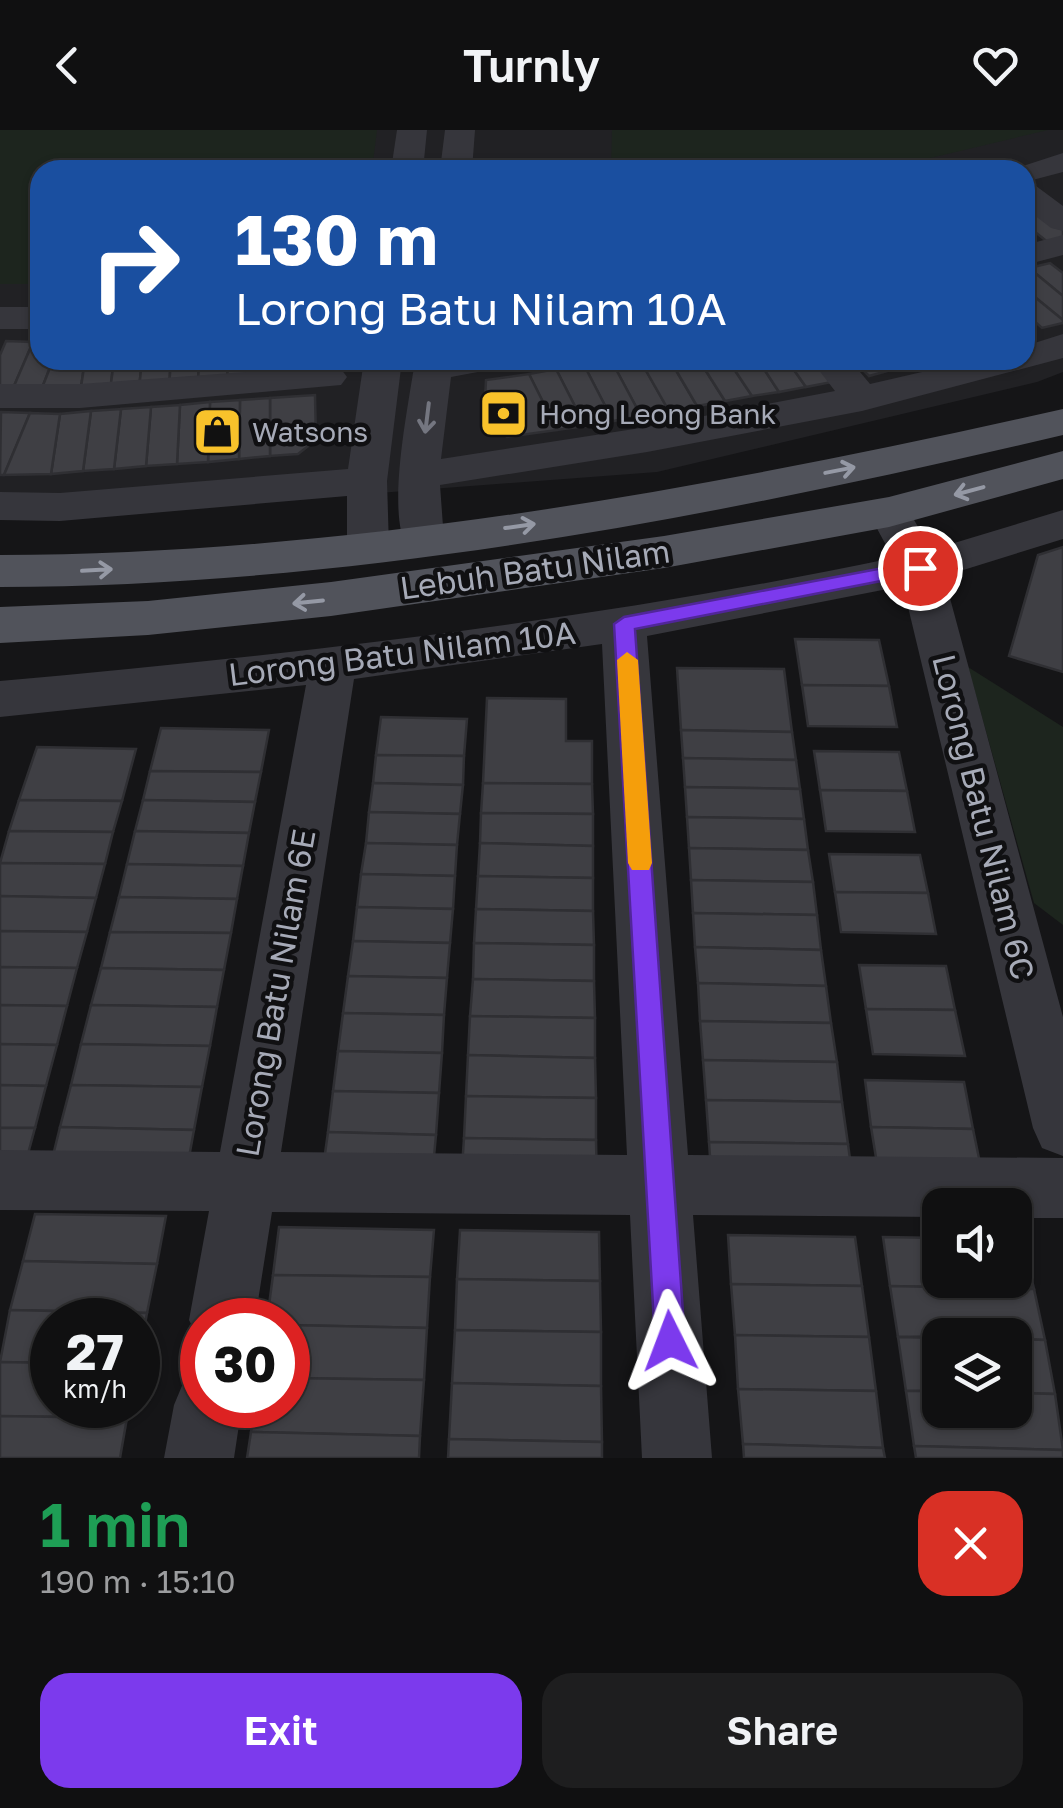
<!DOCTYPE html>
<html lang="en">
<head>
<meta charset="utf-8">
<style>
	:root { --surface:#101011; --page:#1e1e1f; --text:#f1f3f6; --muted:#9c9d9f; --line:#303031; --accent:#7c3aed }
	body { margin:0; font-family:"Golos Text",sans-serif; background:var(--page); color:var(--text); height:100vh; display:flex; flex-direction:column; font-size:38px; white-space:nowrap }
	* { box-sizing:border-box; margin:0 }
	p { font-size:32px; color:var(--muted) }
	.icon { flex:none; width:55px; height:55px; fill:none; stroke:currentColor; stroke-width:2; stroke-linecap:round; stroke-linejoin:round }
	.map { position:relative; height:1328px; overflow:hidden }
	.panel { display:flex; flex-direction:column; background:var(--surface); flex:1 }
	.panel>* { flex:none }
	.guide { position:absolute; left:30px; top:30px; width:1005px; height:210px; border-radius:30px; box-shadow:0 2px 8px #0004,0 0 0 2px var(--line); background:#1a4fa0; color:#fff; overflow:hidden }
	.controls { position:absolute; left:922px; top:1058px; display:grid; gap:20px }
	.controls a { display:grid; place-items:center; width:110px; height:110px; border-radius:20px; background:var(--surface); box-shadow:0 2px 8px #0004,0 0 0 2px var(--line); font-size:50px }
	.speed { position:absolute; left:30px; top:1168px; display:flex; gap:20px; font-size:50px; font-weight:700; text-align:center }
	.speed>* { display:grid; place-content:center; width:130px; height:130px; border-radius:50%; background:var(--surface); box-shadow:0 2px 8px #0004,0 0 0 2px var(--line); line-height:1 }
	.speed small { font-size:25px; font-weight:400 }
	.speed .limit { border:15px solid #d22; background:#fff; color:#111 }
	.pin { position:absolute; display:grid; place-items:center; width:85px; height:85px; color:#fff; margin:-42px; border:5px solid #fff; border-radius:50%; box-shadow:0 2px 10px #0007 }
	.me { position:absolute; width:110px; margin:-55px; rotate:357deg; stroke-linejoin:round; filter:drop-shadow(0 0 8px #0008) }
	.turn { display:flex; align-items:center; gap:35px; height:210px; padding:0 40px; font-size:45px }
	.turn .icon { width:130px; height:130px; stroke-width:2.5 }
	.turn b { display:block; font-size:70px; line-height:85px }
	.round { display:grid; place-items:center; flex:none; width:105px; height:105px; border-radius:30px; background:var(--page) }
	.head { display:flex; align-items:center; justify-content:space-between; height:170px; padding:0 40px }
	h1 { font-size:60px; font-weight:600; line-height:75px; color:#1e9e55 }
	.button { display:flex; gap:20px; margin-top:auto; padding:20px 40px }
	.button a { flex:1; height:115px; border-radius:30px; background:var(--accent); color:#fff; font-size:40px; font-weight:600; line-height:115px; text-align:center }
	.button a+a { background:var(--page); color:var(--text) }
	header { display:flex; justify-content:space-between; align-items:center; height:130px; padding:0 40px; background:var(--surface); font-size:45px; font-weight:600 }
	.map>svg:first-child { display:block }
	.built { fill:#212124; fill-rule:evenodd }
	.green { fill:#1d251e }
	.building { fill:#3f3f44; stroke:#2f2f33; stroke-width:2.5 }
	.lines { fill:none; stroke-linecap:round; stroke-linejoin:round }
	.minor { fill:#36363c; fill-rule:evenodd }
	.major { fill:#51535b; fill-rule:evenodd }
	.oneway { stroke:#747680 }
	.oneway2 { stroke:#9599a5 }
	.route { fill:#7c3aed; stroke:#51269a; stroke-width:2.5 }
	.slow { fill:#f59e0b }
	.labels { text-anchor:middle; stroke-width:9; stroke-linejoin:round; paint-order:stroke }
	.far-poi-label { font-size:28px; fill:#a6aab7; stroke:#101012; text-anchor:start }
	.street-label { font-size:32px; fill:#a6aab7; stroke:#101012 }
</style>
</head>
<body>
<header><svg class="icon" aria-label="back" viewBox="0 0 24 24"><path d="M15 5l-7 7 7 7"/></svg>Turnly<svg class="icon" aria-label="heart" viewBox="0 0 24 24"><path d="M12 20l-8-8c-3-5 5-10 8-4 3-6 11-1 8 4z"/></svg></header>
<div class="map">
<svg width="1063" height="1328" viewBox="0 0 1063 1328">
	<rect width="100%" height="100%" fill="#151517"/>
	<!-- built -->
	<path class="built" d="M0 0H1063V242L1037 252 657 342 60 387H0ZM40 40H1025V230H40Z"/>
	<!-- green -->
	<g class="green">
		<polygon points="0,0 377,0 372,40 40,40 40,154 0,154"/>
		<polygon points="612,0 1048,0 880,40 611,40"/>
		<polygon points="968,537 1063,597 1063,795 1034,773"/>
	</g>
	<!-- building -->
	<g class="building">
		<polygon points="1025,70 1063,99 1063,114 1054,117 1025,94"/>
		<polygon points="1050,133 1063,143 1063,166 1029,138"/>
		<polygon points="1029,138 1063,166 1063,190 1025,159 1025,139"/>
		<polygon points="1025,159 1063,190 1063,193 1042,198 1025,183"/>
		<polygon points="6,211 33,212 11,263 0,263 0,225"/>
		<polygon points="33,212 40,212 40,230 53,230 40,263 11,263"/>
		<polygon points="53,230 85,230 80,264 40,263"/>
		<polygon points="85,230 114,230 110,261 80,264"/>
		<polygon points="114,230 142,230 139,259 110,261"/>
		<polygon points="142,230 171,230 169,257 139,259"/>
		<polygon points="171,230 199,230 198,255 169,257"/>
		<polygon points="199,230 228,230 227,253 198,255"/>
		<polygon points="228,230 256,230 256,251 227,253"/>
		<polygon points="256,230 285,230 285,248 256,251"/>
		<polygon points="285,230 331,230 325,246 285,248"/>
		<polygon points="611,230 640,230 669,281 641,286"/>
		<polygon points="611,230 641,286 613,291 584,235"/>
		<polygon points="640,230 670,230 697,276 669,281"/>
		<polygon points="670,230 699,230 725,271 697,276"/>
		<polygon points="699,230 728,230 752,266 725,271"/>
		<polygon points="728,230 758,230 779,262 752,266"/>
		<polygon points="758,230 787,230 806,257 779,262"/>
		<polygon points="787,230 817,230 832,252 806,257"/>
		<polygon points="853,230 894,230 902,237 869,246"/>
		<polygon points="584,235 613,291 585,296 556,239"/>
		<polygon points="556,239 585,296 557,300 529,244"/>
		<polygon points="529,244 557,300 507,307 484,288 486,250"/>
		<polygon points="315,265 316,310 298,324 270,326 270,268"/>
		<polygon points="270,268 270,326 239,329 240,270"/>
		<polygon points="240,270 239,329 208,332 210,272"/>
		<polygon points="210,272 208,332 177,334 180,275"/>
		<polygon points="180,275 177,334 146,336 151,277"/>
		<polygon points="151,277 146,336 114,339 121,279"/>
		<polygon points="121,279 114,339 83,341 91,281"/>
		<polygon points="91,281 83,341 51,344 60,284"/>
		<polygon points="1,282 30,283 4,345 0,345"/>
		<polygon points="30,283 60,284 51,344 4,345"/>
		<polygon points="1063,417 1063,542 1009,526 1038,425"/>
		<polygon points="795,509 879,510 889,556 802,555"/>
		<polygon points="677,538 784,539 792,602 681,600"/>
		<polygon points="802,555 889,556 897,597 808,596"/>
		<polygon points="487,568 566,569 566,611 592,611 592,654 483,653"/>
		<polygon points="381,587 467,589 464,626 376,625"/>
		<polygon points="161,598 269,600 261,642 150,641"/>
		<polygon points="681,600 792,602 796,630 683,628"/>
		<polygon points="37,617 136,619 122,671 19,670"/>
		<polygon points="814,621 899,622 907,661 820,660"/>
		<polygon points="376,625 464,626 463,655 373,653"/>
		<polygon points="683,628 796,630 800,659 685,657"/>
		<polygon points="150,641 261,642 255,672 143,670"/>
		<polygon points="373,653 463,655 460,684 369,682"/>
		<polygon points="483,653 592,654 593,684 481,683"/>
		<polygon points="685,657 800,659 804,689 687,687"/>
		<polygon points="820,660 907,661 915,702 826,701"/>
		<polygon points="19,670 122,671 113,702 9,701"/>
		<polygon points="143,670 255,672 249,703 135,701"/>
		<polygon points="369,682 460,684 457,715 366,713"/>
		<polygon points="481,683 593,684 593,716 480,713"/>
		<polygon points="687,687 804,689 808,720 689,718"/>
		<polygon points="9,701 113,702 105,734 0,733"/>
		<polygon points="135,701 249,703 243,736 127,734"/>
		<polygon points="366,713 457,715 455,746 361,744"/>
		<polygon points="480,713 593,716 593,748 478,746"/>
		<polygon points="689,718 808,720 813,752 691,750"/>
		<polygon points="829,724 920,725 928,763 835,762"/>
		<polygon points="0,733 105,734 96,768 0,766"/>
		<polygon points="127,734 243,736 237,769 119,767"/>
		<polygon points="361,744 455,746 453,779 357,777"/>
		<polygon points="478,746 593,748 593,781 476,779"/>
		<polygon points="691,750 813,752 817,785 693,783"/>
		<polygon points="835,762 928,763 936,804 841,802"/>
		<polygon points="0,766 96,768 87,802 0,801"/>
		<polygon points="119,767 237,769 231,803 110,802"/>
		<polygon points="357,777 453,779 450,813 353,811"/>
		<polygon points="476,779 593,781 594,815 474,813"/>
		<polygon points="693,783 817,785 821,820 695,817"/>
		<polygon points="0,801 87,802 77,838 0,837"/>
		<polygon points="110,802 231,803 224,840 101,838"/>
		<polygon points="353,811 450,813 447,848 348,846"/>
		<polygon points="474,813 594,815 594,851 473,849"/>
		<polygon points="695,817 821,820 826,856 698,853"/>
		<polygon points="859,835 946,836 955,880 866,879"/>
		<polygon points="0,837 77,838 67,876 0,875"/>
		<polygon points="101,838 224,840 217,877 91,875"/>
		<polygon points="348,846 447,848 444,885 343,883"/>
		<polygon points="473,849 594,851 595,888 470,886"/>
		<polygon points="698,853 826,856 831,893 700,891"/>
		<polygon points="0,875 67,876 57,915 0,914"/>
		<polygon points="91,875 217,877 210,916 81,914"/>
		<polygon points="866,879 955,880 965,926 873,924"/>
		<polygon points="343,883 444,885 442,923 338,921"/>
		<polygon points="470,886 595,888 595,928 468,925"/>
		<polygon points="700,891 831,893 837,932 703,930"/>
		<polygon points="0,914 57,915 46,956 0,955"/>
		<polygon points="81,914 210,916 202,957 71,955"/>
		<polygon points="338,921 442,923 439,963 333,961"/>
		<polygon points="468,925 595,928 596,968 466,966"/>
		<polygon points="703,930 837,932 842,972 706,970"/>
		<polygon points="865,950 964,952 973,999 871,997"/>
		<polygon points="0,955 46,956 35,998 0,998"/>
		<polygon points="71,955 202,957 194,1000 60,997"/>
		<polygon points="333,961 439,963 436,1005 328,1002"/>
		<polygon points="466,966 596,968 596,1010 464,1008"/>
		<polygon points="706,970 842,972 848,1014 709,1012"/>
		<polygon points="60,997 194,1000 186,1044 49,1042"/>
		<polygon points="871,997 973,999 983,1048 879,1046"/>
		<polygon points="0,998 35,998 23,1042 0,1042"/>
		<polygon points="328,1002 436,1005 432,1048 322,1045"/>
		<polygon points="464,1008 596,1010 597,1054 461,1052"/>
		<polygon points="709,1012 848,1014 854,1059 712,1056"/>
		<polygon points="35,1084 166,1086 157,1134 23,1131"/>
		<polygon points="279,1097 434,1100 430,1147 273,1145"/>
		<polygon points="460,1100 599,1102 600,1151 457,1149"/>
		<polygon points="728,1105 855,1107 862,1156 731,1154"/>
		<polygon points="883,1107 940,1108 940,1150 1015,1150 1015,1110 1023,1110 1034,1159 890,1156"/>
		<polygon points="23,1131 157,1134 147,1183 10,1180"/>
		<polygon points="273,1145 430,1147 427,1198 288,1195 288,1190 267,1190"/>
		<polygon points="457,1149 600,1151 601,1202 455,1200"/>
		<polygon points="731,1154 862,1156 869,1207 735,1205"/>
		<polygon points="890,1156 1034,1159 1045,1210 1015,1209 1015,1205 898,1207"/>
		<polygon points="10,1180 147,1183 138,1234 138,1190 52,1190 52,1233 0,1232"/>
		<polygon points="288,1195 427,1198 424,1250 288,1248"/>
		<polygon points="455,1200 601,1202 601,1256 452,1253"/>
		<polygon points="735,1205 869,1207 876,1261 738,1259"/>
		<polygon points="898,1207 940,1208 940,1261 906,1261"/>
		<polygon points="1015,1209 1045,1210 1055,1264 1015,1263"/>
		<polygon points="0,1232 52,1233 52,1275 130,1275 127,1288 0,1286"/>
		<polygon points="288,1248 424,1250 420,1306 251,1302 255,1275 288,1275"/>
		<polygon points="452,1253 601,1256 602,1312 449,1309"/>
		<polygon points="738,1259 876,1261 883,1318 743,1314"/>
		<polygon points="906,1261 940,1261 940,1280 1015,1280 1015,1263 1055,1264 1063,1320 914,1316"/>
		<polygon points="0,1286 127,1288 120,1328 0,1328"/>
		<polygon points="251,1302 420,1306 419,1328 247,1328"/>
		<polygon points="449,1309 602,1312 602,1328 448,1328"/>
		<polygon points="743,1314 883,1318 885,1328 744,1328"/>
		<polygon points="914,1316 1063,1320 1063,1328 916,1328"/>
	</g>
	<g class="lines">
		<!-- minor -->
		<g class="minor">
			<polygon points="397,0 427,0 423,40 391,40"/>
			<polygon points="445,0 475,0 472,40 440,40"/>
			<polygon points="1063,23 1063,42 1025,52 1025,40 1011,40"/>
			<polygon points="1025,53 1036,56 1063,76 1063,101 1051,98 1025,78"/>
			<polygon points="1063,105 1063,125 1025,135 1025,115"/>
			<rect x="0" y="177" width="40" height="22"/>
			<path d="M1063 204V228L862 281 647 322 440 355 444 410 438 420 423 424 408 420C385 383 409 274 415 230H505L499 238 451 247 441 329 647 297 835 261 811 230H850L870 254 974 230H1025V216Z"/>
			<polygon points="364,230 402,230 387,351 389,417 383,427 368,431 353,427 347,417 347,366 60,391 0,390 0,362 60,363 348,339"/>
			<polygon points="328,236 341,239 347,247 341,255 80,278 0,278 0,254 80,254"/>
			<path d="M889 368 904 372 931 420 1063 380V409L944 446 1063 887V1026L1042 1018 1033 998 903 456 647 506 688 1025 1063 1028V1088H1015V1075H940V1087L693 1085 712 1328H642L630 1085 272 1082 255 1190H202V1215L189 1190 209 1081 0 1080V1020L220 1022 306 555 0 587V551C300 524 598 490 893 428L868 382 874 372ZM602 514 627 1025 281 1022 354 549Z"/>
			<polygon points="202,1243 202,1275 242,1275 234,1328 164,1328 174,1275 184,1251"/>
		</g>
		<!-- major -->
		<g class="major">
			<path d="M1063 279V305C716 387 357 456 0 457V425C357 424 716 357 1063 279Z"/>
			<polygon points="1063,321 1063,349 889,397 664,438 331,486 148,505 0,513 0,477 148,471 331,452 664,406 889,367"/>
		</g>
	</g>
	<!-- one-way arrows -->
	<defs><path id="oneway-shaft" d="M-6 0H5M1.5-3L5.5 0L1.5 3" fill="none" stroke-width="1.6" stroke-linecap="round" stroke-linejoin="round" transform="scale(2.5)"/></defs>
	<use class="oneway" href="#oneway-shaft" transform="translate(427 288) rotate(97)"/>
	<g class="oneway2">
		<use href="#oneway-shaft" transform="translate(840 340) rotate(-11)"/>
		<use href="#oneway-shaft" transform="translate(969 361) rotate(165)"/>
		<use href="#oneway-shaft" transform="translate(520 396) rotate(-8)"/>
		<use href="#oneway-shaft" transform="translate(97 440) rotate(-3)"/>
		<use href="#oneway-shaft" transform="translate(308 472) rotate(174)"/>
	</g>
	<!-- route -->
	<polygon class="route" points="920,431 930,438 927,442 635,499 685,1211 681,1222 670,1226 660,1222 655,1211 614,494 624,487"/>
	<!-- slow -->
	<polygon class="slow" points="627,522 638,530 652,733 649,740 632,740 628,733 617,530"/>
	<!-- icons -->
	<defs>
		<symbol id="bank-square" viewBox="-11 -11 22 22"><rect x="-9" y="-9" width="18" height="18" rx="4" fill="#f8c22b" stroke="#101012"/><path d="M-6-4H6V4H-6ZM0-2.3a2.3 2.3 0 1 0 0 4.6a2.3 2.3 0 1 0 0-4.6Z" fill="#111"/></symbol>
		<symbol id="shop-square" viewBox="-11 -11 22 22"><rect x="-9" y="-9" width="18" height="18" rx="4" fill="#f8c22b" stroke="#101012"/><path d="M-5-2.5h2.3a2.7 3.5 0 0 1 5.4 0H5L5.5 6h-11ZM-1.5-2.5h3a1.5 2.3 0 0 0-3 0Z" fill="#111"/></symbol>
	</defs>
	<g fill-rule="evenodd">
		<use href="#bank-square" x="476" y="256" width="55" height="55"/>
		<use href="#shop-square" x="190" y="274" width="55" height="55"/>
	</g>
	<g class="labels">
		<!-- far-poi labels -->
		<g class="far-poi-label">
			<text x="539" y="294">Hong Leong Bank</text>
			<text x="252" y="312">Watsons</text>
		</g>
		<!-- street labels -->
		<g class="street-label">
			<text transform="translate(535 440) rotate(-8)" y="11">Lebuh Batu Nilam</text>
			<text transform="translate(402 524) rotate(-7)" y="11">Lorong Batu Nilam 10A</text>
			<text transform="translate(983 687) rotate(76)" y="11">Lorong Batu Nilam 6C</text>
			<text transform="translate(276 863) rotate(-80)" y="11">Lorong Batu Nilam 6E</text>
		</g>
	</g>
</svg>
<div class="controls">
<a><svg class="icon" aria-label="sound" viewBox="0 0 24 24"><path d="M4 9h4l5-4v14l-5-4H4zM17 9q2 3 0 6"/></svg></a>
<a><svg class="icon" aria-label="layers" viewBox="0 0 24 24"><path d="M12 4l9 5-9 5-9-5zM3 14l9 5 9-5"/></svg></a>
</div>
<div class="speed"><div>27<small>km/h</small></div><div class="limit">30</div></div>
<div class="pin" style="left:920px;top:438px;background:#d93025"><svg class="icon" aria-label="arrive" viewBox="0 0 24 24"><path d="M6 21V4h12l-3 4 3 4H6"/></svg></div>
<svg class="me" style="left:670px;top:1211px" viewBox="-20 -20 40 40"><path d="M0-17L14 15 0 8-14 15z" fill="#7c3aed" stroke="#fff" stroke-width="4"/></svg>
<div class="guide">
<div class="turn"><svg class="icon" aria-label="right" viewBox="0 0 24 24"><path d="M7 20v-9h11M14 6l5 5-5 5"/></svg><div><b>130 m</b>Lorong Batu Nilam 10A</div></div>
</div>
</div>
<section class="panel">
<div class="head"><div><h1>1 min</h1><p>190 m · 15:10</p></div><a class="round" style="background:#d93025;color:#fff"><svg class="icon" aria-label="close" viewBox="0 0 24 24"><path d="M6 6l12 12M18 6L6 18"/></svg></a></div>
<div class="button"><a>Exit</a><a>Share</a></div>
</section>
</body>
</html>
